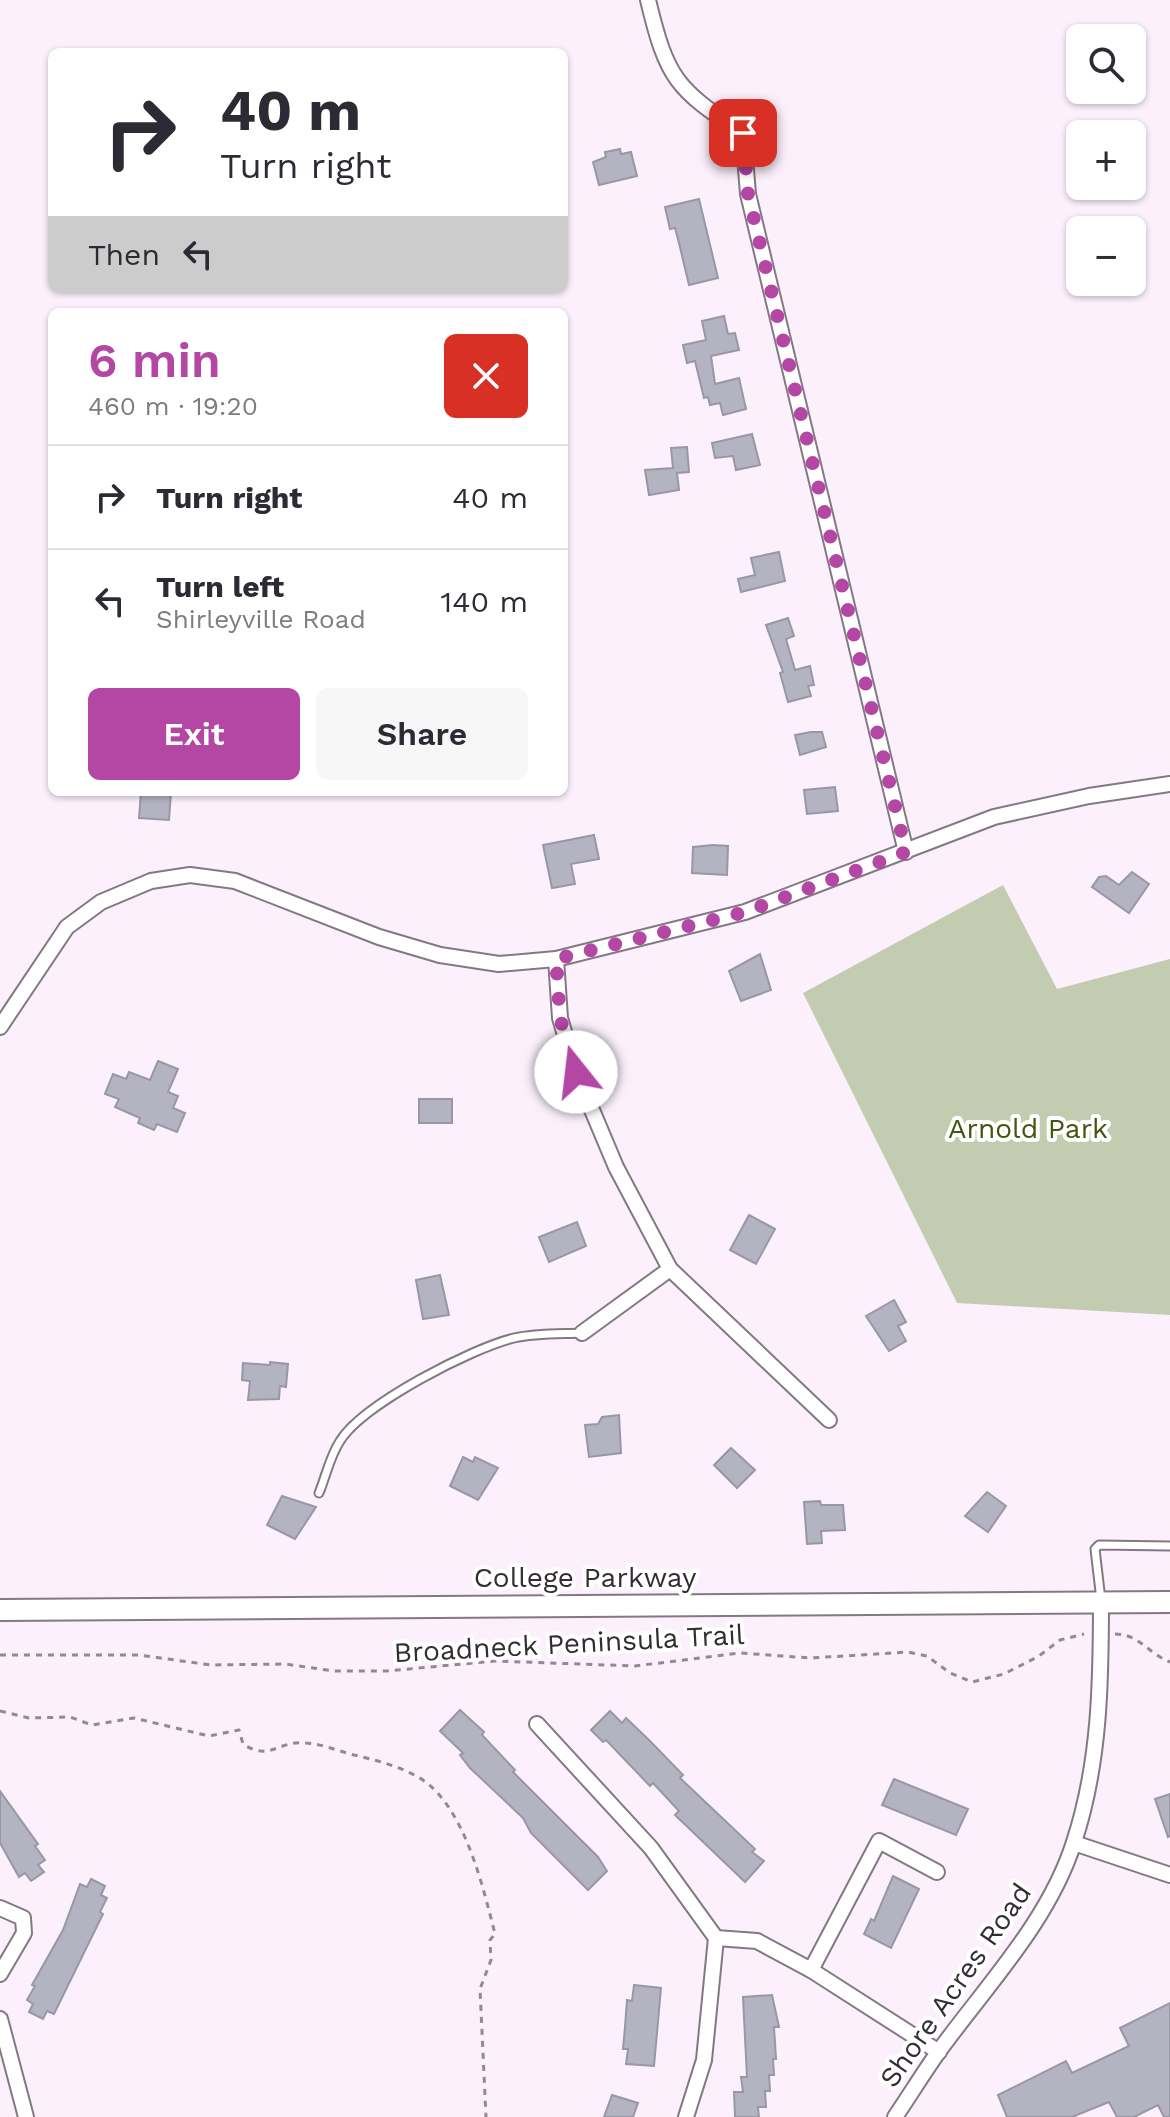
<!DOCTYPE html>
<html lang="en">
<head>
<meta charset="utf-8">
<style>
	:root { --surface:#fff; --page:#f7f7f7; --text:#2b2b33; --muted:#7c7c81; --line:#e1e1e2; --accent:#b446a4 }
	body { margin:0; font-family:"Work Sans",sans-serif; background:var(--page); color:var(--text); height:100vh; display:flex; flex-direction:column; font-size:30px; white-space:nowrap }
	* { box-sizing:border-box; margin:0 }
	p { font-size:26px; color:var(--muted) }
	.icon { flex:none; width:44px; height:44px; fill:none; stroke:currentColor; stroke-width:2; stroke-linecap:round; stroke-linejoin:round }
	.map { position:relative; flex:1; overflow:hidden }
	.side { position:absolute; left:48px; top:308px; width:520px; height:488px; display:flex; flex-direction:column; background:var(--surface); border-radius:12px; box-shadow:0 2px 6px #0004 }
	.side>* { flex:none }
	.top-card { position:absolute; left:48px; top:48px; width:520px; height:244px; border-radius:12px; box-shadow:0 2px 6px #0004; background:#fff; color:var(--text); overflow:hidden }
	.controls { position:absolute; left:1066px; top:24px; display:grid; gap:16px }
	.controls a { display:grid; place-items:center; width:80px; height:80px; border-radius:12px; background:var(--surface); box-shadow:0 2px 6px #0004; font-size:40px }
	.pin { position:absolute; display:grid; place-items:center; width:68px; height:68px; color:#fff; margin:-34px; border-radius:16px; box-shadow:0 4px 12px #0006 }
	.me { position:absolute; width:88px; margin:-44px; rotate:344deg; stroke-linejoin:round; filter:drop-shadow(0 0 6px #0008) }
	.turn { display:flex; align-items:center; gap:28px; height:168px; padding:0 40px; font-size:36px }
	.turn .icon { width:104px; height:104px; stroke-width:2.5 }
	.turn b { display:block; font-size:56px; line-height:68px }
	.then { display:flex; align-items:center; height:76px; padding:0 40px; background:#0003; gap:16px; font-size:30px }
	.round { display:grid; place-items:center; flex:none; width:84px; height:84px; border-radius:12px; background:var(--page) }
	.summary { display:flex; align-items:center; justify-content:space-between; height:136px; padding:0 40px }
	h1 { font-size:48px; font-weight:600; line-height:60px; color:var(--accent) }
	.primary-button { display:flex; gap:16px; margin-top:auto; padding:16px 40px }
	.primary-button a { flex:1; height:92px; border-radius:12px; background:var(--accent); color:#fff; font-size:32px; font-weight:600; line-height:92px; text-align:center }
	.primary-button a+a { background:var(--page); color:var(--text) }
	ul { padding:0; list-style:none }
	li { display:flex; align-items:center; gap:24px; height:104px; padding:0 40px; border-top:2px solid var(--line) }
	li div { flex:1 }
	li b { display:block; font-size:30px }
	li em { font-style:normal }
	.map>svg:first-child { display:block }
	.green { fill:#c3ccb1 }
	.building { fill:#b3b3c2; stroke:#9797a6; stroke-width:2 }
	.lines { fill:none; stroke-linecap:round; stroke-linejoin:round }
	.lane-casing { stroke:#837883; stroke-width:11 }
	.street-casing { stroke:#837883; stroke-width:18 }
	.secondary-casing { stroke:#837883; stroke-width:24 }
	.path { stroke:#928992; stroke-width:3; stroke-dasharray:6 6; stroke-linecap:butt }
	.lane { stroke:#fff; stroke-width:7 }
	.street { stroke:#fff; stroke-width:14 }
	.secondary { stroke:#fff; stroke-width:20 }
	.route { stroke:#b446a4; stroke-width:14; stroke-dasharray:0 25.2 }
	.labels { text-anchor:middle; stroke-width:8; stroke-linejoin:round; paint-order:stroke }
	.park-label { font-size:28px; fill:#455410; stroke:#fff }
	.street-label { font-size:28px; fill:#332e33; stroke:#fff }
</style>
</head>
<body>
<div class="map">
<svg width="1170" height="2117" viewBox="0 0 1170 2117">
	<rect width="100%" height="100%" fill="#fcf0fd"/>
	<!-- green -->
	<polygon class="green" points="1003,885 1057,989 1170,959 1170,1315 957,1303 803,993"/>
	<!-- building -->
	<g class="building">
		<polygon points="620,149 621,154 631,152 637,176 599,185 593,162 606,157 605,152"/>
		<polygon points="699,199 718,278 689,285 679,243 675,228 670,229 665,207"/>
		<polygon points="724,316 728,334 735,333 739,350 711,356 715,384 739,378 746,409 723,415 720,403 710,405 708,397 704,398 695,361 687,363 683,345 706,340 702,321"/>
		<polygon points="752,434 760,465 736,470 733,456 715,458 712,443"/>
		<polygon points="687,447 689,472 677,473 679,490 649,495 645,470 673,468 671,448"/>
		<polygon points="779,552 785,581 741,592 738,579 755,575 751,558"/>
		<polygon points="788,618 794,636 786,639 795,670 810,666 814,685 808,686 811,696 788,702 780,673 783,672 766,625"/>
		<polygon points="811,732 822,732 826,747 800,755 795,735"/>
		<polygon points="835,787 838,811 807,814 804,790"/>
		<polygon points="141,792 171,792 169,820 139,818"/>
		<polygon points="594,835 599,859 571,864 575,884 552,888 543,845"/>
		<polygon points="713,845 728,846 727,875 692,873 693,847"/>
		<polygon points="1132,872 1149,884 1129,913 1092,887 1099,877 1106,876 1119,885"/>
		<polygon points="760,954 771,990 741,1001 729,971"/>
		<polygon points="158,1061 178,1069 168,1092 178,1096 173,1108 185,1113 177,1132 157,1124 154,1130 138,1123 140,1118 115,1107 119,1099 105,1094 113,1074 126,1079 129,1072 150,1080"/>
		<rect x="419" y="1099" width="33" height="24"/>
		<polygon points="749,1215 775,1229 756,1264 730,1250"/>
		<polygon points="577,1222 586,1246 549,1262 539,1237"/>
		<polygon points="440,1275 449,1315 423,1319 416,1280"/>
		<polygon points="894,1300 906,1322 898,1326 906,1341 889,1351 866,1316"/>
		<polygon points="270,1362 288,1364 286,1387 280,1386 279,1399 248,1400 250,1381 242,1380 243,1363 270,1365"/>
		<polygon points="619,1415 621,1453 589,1457 585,1425 598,1424 602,1417"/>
		<polygon points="731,1448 755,1470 737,1488 714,1465"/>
		<polygon points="463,1457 473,1462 475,1457 498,1468 478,1500 450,1486"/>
		<polygon points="987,1492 1006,1506 988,1532 965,1516"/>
		<polygon points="282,1496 316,1507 295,1539 267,1525"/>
		<polygon points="820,1501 821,1505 843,1505 845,1530 821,1531 822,1543 807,1544 804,1502"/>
		<polygon points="460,1710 484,1732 482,1735 515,1770 513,1772 598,1857 607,1871 588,1890 531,1833 523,1818 470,1768 460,1755 463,1753 440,1731"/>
		<polygon points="610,1711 622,1723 626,1718 649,1740 683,1775 680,1778 755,1849 752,1852 764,1861 745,1882 675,1815 679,1811 653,1783 650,1786 606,1740 603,1742 591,1730"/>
		<polygon points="894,1779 968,1809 956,1835 882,1805"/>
		<polygon points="0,1791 38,1844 35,1846 45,1860 38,1865 44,1872 31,1881 25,1873 19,1877 0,1843"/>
		<polygon points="1170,1794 1170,1836 1168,1837 1155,1799"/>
		<polygon points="893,1876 919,1889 891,1948 864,1934 871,1919 874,1921"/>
		<polygon points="91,1879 105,1886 101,1895 107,1898 100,1912 103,1914 54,2014 47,2011 43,2019 29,2012 33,2004 27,2000 35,1986 32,1985 63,1930 80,1884 87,1887"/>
		<polygon points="634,1985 661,1988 654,2066 626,2064 628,2049 623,2049 625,2027 627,2000 632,2001"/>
		<polygon points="772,1995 779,2027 774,2027 776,2059 773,2059 774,2075 769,2075 770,2091 765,2091 766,2107 758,2107 759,2117 735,2117 734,2092 743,2092 741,2077 747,2077 743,1997"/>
		<polygon points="1170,2003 1170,2117 1164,2117 1158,2105 1134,2117 1117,2117 1109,2102 1072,2117 1007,2117 998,2095 1066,2061 1072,2073 1129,2046 1120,2028"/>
		<polygon points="612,2095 638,2103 633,2117 604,2117"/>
	</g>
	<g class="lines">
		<defs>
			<g id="lane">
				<path d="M319 1493C326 1476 330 1456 340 1441 363 1404 472 1348 514 1338 536 1333 560 1334 582 1333"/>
				<polyline points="1101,1600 1095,1549 1099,1545 1170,1546"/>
			</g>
			<g id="street">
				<path d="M648 0C667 79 676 89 743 133L748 194 906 852"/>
				<polyline points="556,959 560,1018 576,1072 616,1167 670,1269 829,1420"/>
				<polyline points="0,1027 67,927 101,902 151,881 190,875 235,881 379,937 440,955 499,964 556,959 745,912 994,817 1089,796 1170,784"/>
				<polyline points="582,1333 670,1269"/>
				<polyline points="537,1724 651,1848 716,1938"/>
				<polyline points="1074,1843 1170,1875"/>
				<polyline points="0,1908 23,1918 24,1933 0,1974"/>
				<polyline points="716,1938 757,1941 811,1970 939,2052"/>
				<polyline points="811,1970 879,1841 937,1872"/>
				<polyline points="0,2019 26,2117"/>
				<polyline points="686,2117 704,2060 716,1938"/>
				<path d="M895 2117C910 2095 924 2072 939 2051 987 1985 1049 1921 1074 1842 1100 1763 1101 1682 1101 1600"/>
			</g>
			<polyline id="secondary" points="0,1610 1170,1602"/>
		</defs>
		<!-- lane casing -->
		<use href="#lane" class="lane-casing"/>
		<!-- street casing -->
		<use href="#street" class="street-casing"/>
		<!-- secondary casing -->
		<use href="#secondary" class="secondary-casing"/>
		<!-- path -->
		<g class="path">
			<path d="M1115 1634C1139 1634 1149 1654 1170 1662"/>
			<polyline points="0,1655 139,1655 211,1665 285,1664 334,1671 387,1671 495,1661 635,1666 740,1653 811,1658 908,1652 927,1656 950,1673 972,1682 1004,1674 1039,1656 1060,1640 1084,1634"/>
			<path d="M0 1711 29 1718 70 1717 92 1725 134 1718 209 1736 239 1730 243 1744C270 1762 278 1740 306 1743 322 1744 338 1751 354 1755 376 1760 398 1766 418 1777 464 1803 483 1887 495 1934L490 1940 491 1960 480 1989 486 2117"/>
		</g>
		<!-- lane -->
		<use href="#lane" class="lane"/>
		<!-- street -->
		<use href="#street" class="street"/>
		<!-- secondary -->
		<use href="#secondary" class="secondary"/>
	</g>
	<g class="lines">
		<!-- route -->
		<polyline class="route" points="576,1072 560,1018 556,959 745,912 906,852 748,194 743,133"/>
	</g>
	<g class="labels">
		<!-- park labels -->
		<g class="park-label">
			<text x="1028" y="1138">Arnold Park</text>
		</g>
		<!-- street labels -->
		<g class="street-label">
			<text x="585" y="1587">College Parkway</text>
			<text transform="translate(569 1643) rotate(-3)" y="10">Broadneck Peninsula Trail</text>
			<text transform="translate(955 1985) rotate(-55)" y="10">Shore Acres Road</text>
		</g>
	</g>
</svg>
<div class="controls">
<a><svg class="icon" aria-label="search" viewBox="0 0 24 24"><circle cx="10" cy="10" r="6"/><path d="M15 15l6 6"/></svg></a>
<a>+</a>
<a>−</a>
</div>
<div class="pin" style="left:743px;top:133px;background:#d93025"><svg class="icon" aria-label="arrive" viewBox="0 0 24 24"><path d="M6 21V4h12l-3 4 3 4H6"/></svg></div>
<svg class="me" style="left:576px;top:1072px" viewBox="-20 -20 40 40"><circle r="19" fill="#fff"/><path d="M0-13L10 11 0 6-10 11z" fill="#b446a4"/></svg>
<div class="top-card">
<div class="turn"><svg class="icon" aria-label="right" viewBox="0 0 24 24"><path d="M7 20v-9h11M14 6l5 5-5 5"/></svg><div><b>40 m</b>Turn right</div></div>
<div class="then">Then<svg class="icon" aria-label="left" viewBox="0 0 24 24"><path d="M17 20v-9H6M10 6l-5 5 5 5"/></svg></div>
</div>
<section class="side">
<div class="summary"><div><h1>6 min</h1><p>460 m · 19:20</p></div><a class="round" style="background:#d93025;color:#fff"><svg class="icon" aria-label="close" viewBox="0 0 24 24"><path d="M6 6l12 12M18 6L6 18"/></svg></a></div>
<ul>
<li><svg class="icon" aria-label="right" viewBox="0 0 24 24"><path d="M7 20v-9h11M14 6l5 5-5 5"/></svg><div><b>Turn right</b></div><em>40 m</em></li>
<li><svg class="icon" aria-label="left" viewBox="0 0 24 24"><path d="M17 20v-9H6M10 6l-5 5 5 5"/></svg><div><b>Turn left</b><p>Shirleyville Road</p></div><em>140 m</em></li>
</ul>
<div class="primary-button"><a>Exit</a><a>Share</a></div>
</section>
</div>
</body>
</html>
